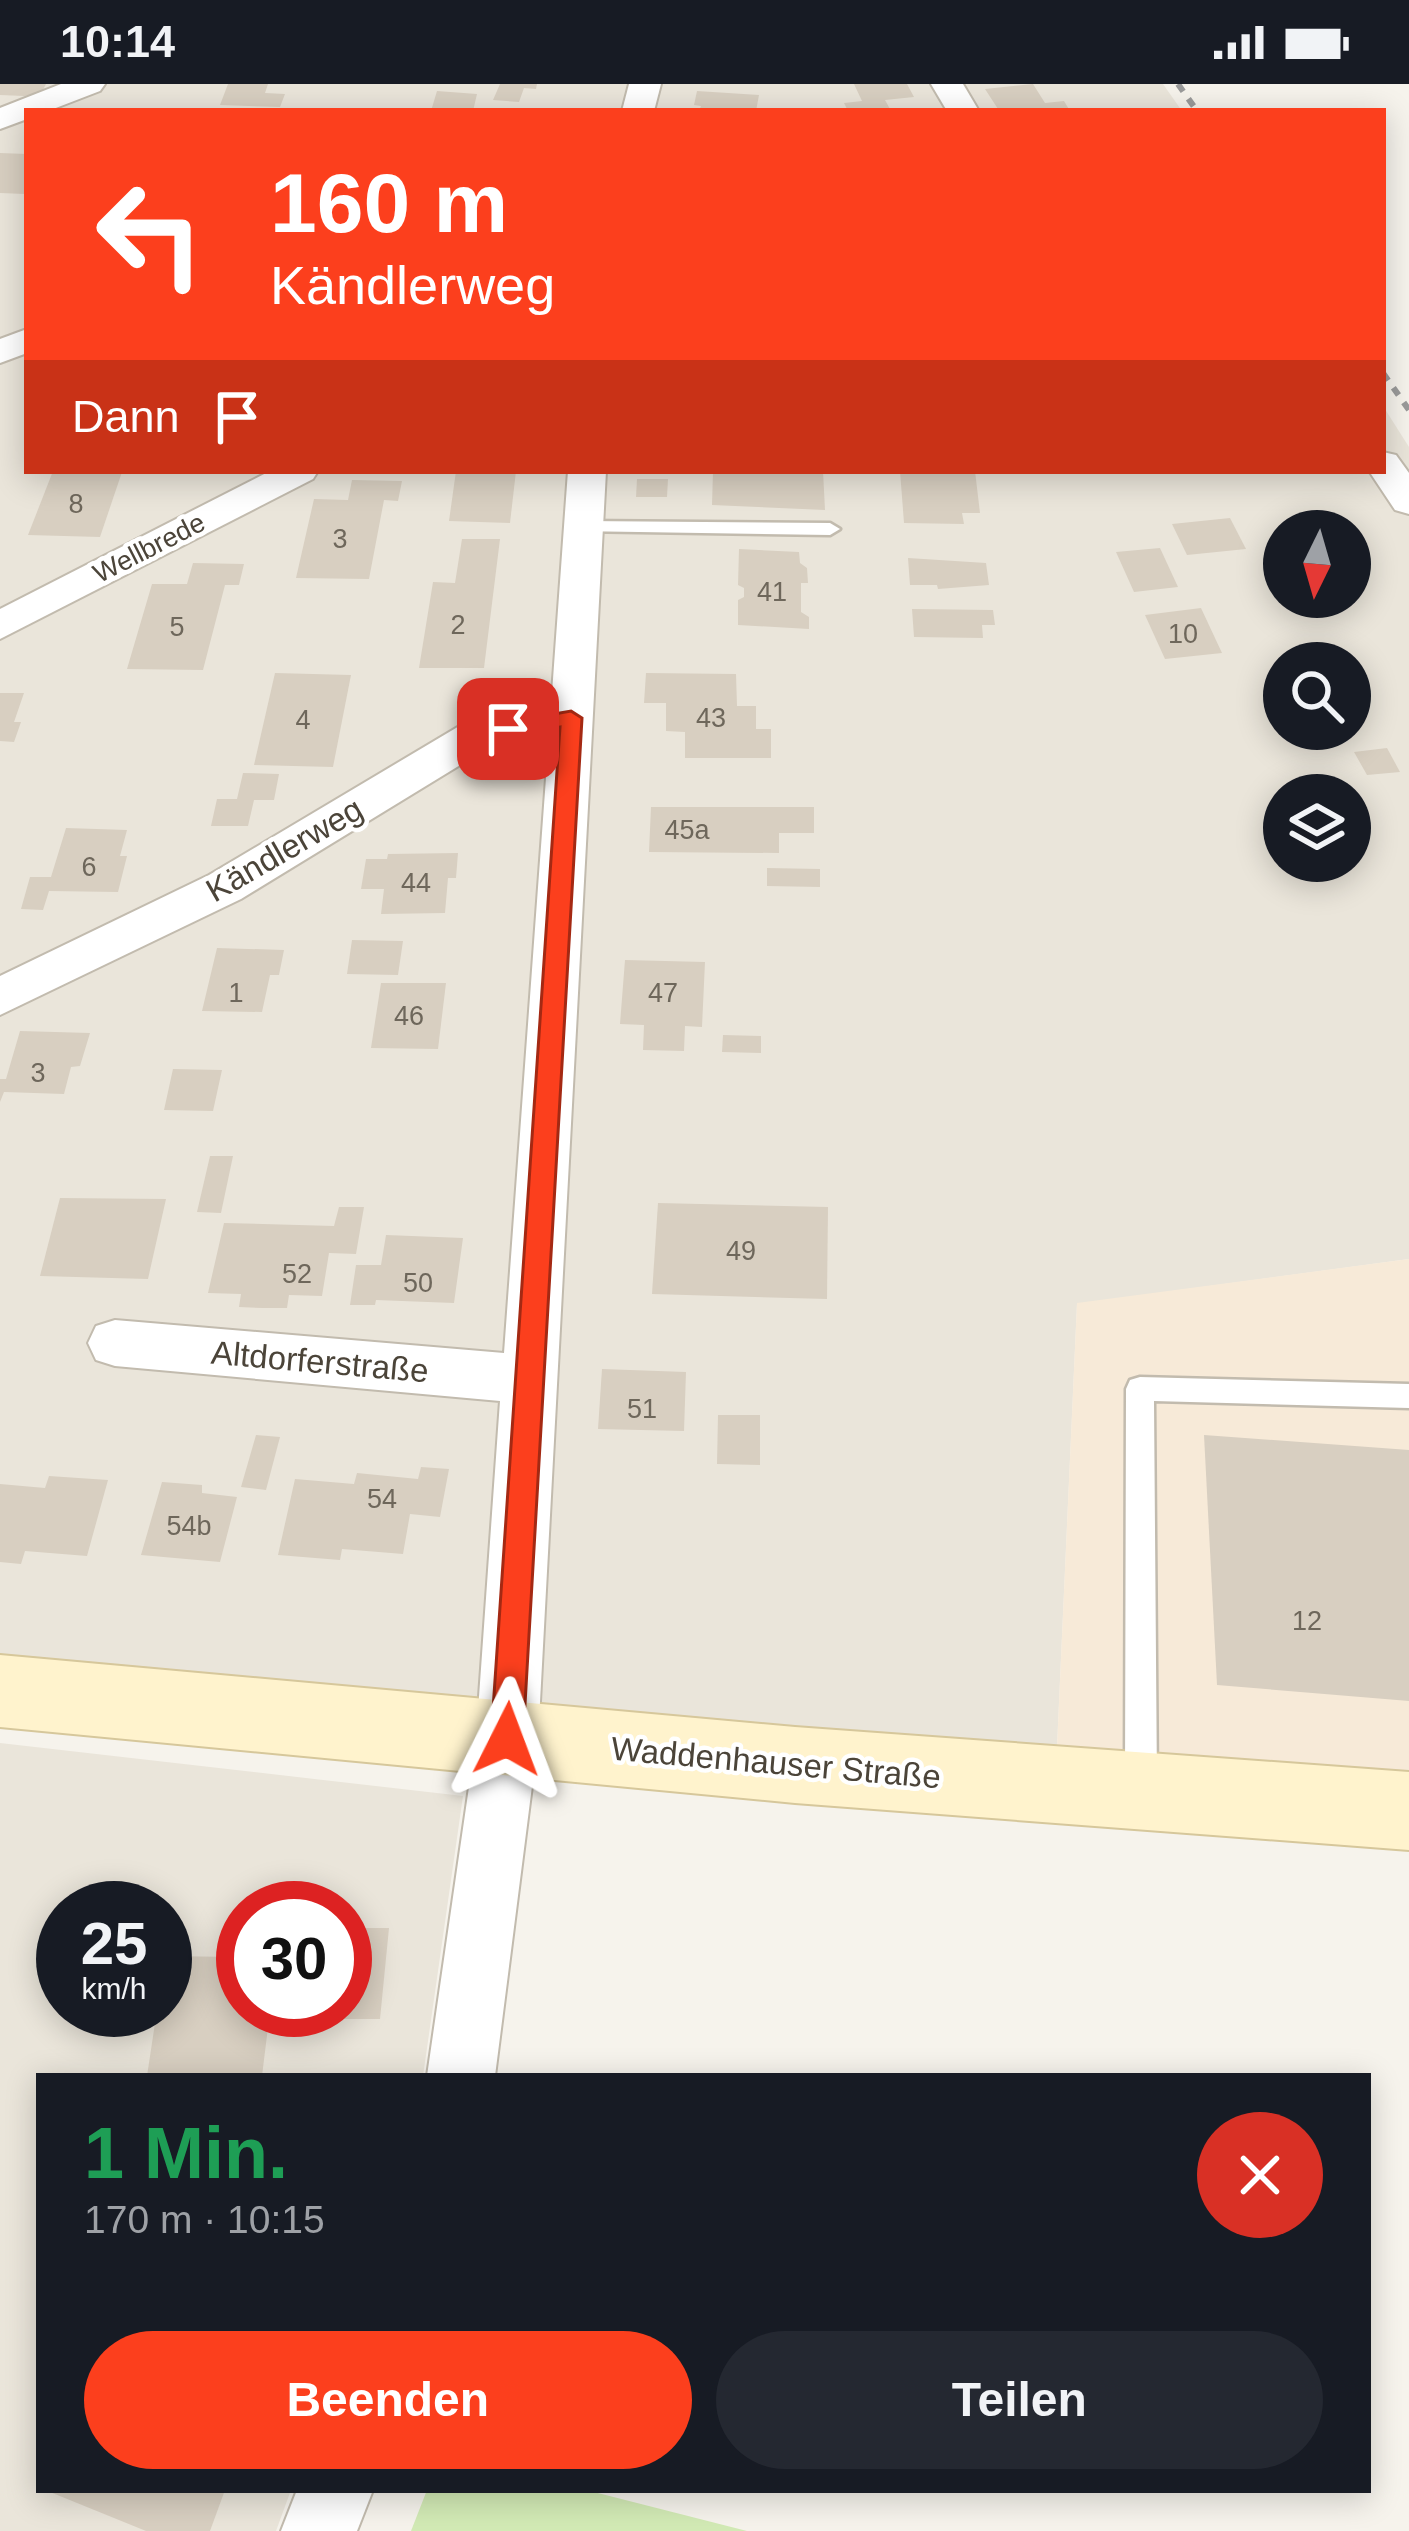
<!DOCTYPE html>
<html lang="de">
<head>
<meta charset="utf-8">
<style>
	:root { --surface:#171b24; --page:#242831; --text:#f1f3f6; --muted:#9ea1a6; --accent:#fc3f1d }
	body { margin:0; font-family:Arial,sans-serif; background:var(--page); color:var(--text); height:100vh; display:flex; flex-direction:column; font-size:45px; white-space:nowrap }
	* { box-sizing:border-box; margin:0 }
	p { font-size:39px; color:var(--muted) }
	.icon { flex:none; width:66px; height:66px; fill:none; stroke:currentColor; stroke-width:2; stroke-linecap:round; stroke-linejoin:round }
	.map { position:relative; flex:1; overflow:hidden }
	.panel { position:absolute; left:36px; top:1989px; width:1335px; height:420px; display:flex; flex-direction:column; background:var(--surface); border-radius:0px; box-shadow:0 6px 30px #0003 }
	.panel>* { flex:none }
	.hud { position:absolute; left:24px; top:24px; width:1362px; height:366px; border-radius:0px; box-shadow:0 6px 30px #0003; background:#fc3f1d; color:#fff; overflow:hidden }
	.needle { width:78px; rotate:185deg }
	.controls { position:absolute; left:1263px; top:426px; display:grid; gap:24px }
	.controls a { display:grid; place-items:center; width:108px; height:108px; border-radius:50%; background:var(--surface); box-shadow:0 6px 30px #0003; font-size:60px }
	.speed { position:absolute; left:36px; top:1797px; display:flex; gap:24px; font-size:60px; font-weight:700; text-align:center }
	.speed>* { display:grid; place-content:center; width:156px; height:156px; border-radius:50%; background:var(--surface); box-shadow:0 6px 30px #0003; line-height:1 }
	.speed small { font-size:30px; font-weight:400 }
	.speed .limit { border:18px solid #d22; background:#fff; color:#111 }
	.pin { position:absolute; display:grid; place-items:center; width:102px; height:102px; color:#fff; margin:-51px; border-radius:24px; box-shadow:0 6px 18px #0006 }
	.me { position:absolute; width:132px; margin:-66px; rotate:3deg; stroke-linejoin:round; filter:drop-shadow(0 0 9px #0008) }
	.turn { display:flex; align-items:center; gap:42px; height:252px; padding:0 48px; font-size:54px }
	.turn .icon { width:156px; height:156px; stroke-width:2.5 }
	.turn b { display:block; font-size:84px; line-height:102px }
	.then { display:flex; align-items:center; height:114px; padding:0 48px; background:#0003; gap:24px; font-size:45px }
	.round { display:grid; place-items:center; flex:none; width:126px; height:126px; border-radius:63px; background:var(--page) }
	.overview { display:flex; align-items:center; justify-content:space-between; height:204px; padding:0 48px }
	h1 { font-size:72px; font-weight:700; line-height:90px; color:#1e9e55 }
	.cta { display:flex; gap:24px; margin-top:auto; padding:24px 48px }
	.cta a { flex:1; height:138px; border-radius:72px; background:var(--accent); color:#fff; font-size:48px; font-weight:700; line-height:138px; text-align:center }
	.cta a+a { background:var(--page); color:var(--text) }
	.status { display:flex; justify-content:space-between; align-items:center; height:84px; padding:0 60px; background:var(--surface); direction:ltr }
	.status svg { height:33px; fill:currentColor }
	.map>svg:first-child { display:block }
	.residential { fill:#eae5da; fill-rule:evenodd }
	.commercial { fill:#f7ead8 }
	.green { fill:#d2eab5 }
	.building { fill:#d8cfc1 }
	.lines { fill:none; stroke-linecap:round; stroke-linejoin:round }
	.service-casing { stroke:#c2bbae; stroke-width:5 }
	.minor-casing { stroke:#c2bbae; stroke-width:4 }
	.secondary-casing { stroke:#d6c79b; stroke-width:4 }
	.service { fill:#fff; fill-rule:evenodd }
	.minor { fill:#fff; fill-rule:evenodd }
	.secondary { fill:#fff3cd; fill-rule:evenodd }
	.rail { stroke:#9a9a9a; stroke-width:6; stroke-dasharray:9 9; stroke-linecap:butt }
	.route { fill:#fc3f1d; stroke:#a42913; stroke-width:3 }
	.labels { text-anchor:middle; stroke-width:9; stroke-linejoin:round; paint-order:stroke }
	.number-label { font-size:27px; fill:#6e675b }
	.far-street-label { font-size:27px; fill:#4b4439; stroke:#fff }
	.street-label { font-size:33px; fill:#4b4439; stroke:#fff }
</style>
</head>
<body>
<div class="status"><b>10:14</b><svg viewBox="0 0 49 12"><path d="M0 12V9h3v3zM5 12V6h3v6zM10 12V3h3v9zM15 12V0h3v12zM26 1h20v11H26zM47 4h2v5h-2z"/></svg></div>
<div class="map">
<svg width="1409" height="2447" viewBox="0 0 1409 2447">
	<rect width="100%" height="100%" fill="#f6f3ec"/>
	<!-- residential -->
	<g class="residential">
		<path d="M0 0H1163L1182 27H27V387H1383V322L1409 363V1175L1077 1220 1057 1663 0 1580ZM1284 447H1350V513H1284ZM1284 579H1350V645H1284ZM1284 711H1350V777H1284Z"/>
		<path d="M0 1659 463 1712 423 1992H39V2406H291L276 2447H0ZM63 1824H165V1926H63ZM243 1824H345V1926H243Z"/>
	</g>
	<!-- commercial -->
	<polygon class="commercial" points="1409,1175 1409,1695 1057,1663 1077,1219"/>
	<!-- green -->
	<polygon class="green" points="427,2406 586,2406 747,2447 411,2447"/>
	<!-- building -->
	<g class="building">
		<polygon points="0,0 46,0 41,10 24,12 0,11"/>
		<polygon points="228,0 268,0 265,9 285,10 280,23 220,21"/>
		<polygon points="500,0 537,0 536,5 524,4 519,18 493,16"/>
		<polygon points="854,0 907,0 914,13 885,16 890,25 848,27 844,19 862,17"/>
		<polygon points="1033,0 1045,19 1064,17 1070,27 998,25 985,5"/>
		<polygon points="437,7 477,10 473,27 431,27"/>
		<polygon points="697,7 759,11 756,27 699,27 701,22 694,21"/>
		<polygon points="0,69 27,70 25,110 0,109"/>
		<polygon points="53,387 122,388 100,453 28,451"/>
		<polygon points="456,387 516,387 510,439 449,437"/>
		<polygon points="713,387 823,387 825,426 712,421"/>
		<polygon points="900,387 975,387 980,429 962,429 964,440 904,439"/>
		<polygon points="637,395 668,395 667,413 636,413"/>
		<polygon points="352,396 402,397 398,417 384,416 369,495 296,494 314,415 348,416"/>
		<polygon points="1230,434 1246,465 1187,471 1172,440"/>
		<polygon points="462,455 500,455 484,584 419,584 433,498 455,499"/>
		<polygon points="1160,464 1178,503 1134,508 1116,468"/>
		<polygon points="739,465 799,468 800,479 807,484 808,499 801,499 801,528 809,533 809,545 738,541 738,516 744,513 744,504 738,501"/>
		<polygon points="908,474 986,479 989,501 938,505 937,501 910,501"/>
		<polygon points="193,479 244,480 239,501 225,501 203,586 127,585 152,500 187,500"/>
		<polygon points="1201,524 1222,569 1165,575 1145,531"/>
		<polygon points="912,525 993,526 995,541 982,541 983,554 914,553"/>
		<polygon points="275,589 351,591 333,683 254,681"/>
		<polygon points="646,589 736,590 737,622 756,622 756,645 771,645 771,674 685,674 685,648 666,647 666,619 644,619"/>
		<polygon points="0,609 24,609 14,638 21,638 14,658 0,657"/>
		<polygon points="1387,664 1400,688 1367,691 1354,668"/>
		<polygon points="243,689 279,690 274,716 254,716 248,742 211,742 217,715 237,715"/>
		<polygon points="651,723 814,723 814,749 779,749 779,769 649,768"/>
		<polygon points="66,744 127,746 120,772 127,772 118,808 49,807 43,826 21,825 30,793 51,793"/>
		<polygon points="458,769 456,794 448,794 445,829 381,830 384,805 361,805 366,775 387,775 388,770"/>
		<polygon points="767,784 820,785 820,803 767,802"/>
		<polygon points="352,856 403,857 398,891 347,890"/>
		<polygon points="217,864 284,866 279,891 270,891 262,928 202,927"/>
		<polygon points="625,876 705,878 702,943 685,942 684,967 643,966 644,941 620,940"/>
		<polygon points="381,899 446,899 438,965 371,964"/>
		<polygon points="20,947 90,949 80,982 71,983 64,1010 4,1008 0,1018 0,995 6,995"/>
		<polygon points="723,951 761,952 761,969 722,968"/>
		<polygon points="173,985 222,986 213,1027 164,1026"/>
		<polygon points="210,1072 233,1072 221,1129 197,1128"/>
		<polygon points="60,1114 166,1115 148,1195 40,1192"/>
		<polygon points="658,1119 828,1123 827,1215 652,1210"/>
		<polygon points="339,1123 364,1123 356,1170 329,1169 322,1212 289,1211 287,1224 263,1224 239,1223 241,1210 208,1209 224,1139 334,1142"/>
		<polygon points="386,1151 463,1154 454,1219 376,1216 375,1221 350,1221 356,1181 381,1181"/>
		<polygon points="602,1285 686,1288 684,1347 598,1345"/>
		<polygon points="718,1331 760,1331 760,1381 717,1380"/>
		<polygon points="256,1351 280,1353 266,1406 241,1403"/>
		<polygon points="1204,1351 1409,1366 1409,1617 1217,1601"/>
		<polygon points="421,1383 449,1385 440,1433 410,1430 403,1470 342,1465 340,1476 278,1471 295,1395 354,1400 357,1389 418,1395"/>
		<polygon points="49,1392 108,1396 87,1472 25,1467 21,1480 0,1478 0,1400 45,1404"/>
		<polygon points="162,1398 202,1401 202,1409 237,1413 220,1478 141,1471"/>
		<polygon points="345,1844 389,1844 380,1935 269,1935 262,1992 147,1992 157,1926 165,1926 166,1872 236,1873 243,1847 243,1926 345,1926"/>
		<polygon points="45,2406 225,2406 210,2447 146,2447"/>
	</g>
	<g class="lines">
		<defs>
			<g id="service">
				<polygon points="583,437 830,439 840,445 830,451 576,447 573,443"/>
				<polygon points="1140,1293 1409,1300 1409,1324 1154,1317 1157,1703 1152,1714 1141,1719 1130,1714 1125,1703 1126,1305 1130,1296"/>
			</g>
			<g id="minor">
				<polygon points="61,0 105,0 100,7 48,27 27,27 27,35 0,45 0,24"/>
				<polygon points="629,0 661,0 654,27 622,27"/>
				<polygon points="931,0 963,0 979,27 947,27"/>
				<polygon points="27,245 27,269 0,279 0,255"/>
				<polygon points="1383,368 1396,371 1409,389 1409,430 1395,426 1369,387 1383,387"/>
				<polygon points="270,387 318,387 313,395 0,555 0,525"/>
				<polygon points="568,387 606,387 538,1655 495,1992 427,1992 476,1655 500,1317 115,1282 96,1276 88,1259 96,1242 115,1236 504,1269 549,653 488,664 241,815 0,931 0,892 209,791 461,641 551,623"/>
				<polygon points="297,2406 373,2406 357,2447 281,2447"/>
			</g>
			<polygon id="secondary" points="0,1571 795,1643 1409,1688 1409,1766 795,1719 0,1643"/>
		</defs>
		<!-- service casing -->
		<use href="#service" class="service-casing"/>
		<!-- minor casing -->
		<use href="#minor" class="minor-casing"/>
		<!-- secondary casing -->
		<use href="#secondary" class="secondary-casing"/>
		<!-- service -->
		<use href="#service" class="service"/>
		<!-- minor -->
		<use href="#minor" class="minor"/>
		<!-- secondary -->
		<use href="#secondary" class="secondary"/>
		<!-- rail -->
		<g class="rail">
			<polyline points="1178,0 1197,27"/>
			<polyline points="1383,289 1409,326"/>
		</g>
	</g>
	<!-- route -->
	<polygon class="route" points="571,627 582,634 523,1655 518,1666 507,1670 496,1666 491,1655 560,643 508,652 497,645 508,638"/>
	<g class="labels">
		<!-- number labels -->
		<g class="number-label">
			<text x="76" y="429">8</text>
			<text x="340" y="464">3</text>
			<text x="772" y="517">41</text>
			<text x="458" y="550">2</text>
			<text x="177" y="552">5</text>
			<text x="1183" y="559">10</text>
			<text x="711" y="643">43</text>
			<text x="303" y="645">4</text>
			<text x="687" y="755">45a</text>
			<text x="89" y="792">6</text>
			<text x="416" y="808">44</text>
			<text x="236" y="918">1</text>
			<text x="663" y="918">47</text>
			<text x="409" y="941">46</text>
			<text x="38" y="998">3</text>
			<text x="741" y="1176">49</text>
			<text x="297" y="1199">52</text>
			<text x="418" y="1208">50</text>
			<text x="642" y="1334">51</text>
			<text x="382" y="1424">54</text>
			<text x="189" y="1451">54b</text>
			<text x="1307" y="1546">12</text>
		</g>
		<!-- far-street labels -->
		<g class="far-street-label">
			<text transform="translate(149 464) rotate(-27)" y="9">Wellbrede</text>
		</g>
		<!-- street labels -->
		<g class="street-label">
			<text transform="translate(284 765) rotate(-30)" y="12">Kändlerweg</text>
			<text transform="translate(320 1277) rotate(5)" y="12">Altdorferstraße</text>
			<text transform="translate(776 1678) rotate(5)" y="12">Waddenhauser Straße</text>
		</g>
	</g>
</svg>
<div class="controls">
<a><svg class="needle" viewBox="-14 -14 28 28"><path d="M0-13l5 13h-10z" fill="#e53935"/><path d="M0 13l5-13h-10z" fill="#9ea1a6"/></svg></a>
<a><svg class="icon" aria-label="search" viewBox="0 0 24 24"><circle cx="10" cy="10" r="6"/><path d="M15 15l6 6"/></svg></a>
<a><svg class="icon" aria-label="layers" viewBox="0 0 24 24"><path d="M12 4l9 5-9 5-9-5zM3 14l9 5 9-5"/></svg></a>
</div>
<div class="speed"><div>25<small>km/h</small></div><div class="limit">30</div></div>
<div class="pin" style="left:508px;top:645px;background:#d93025"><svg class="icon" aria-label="arrive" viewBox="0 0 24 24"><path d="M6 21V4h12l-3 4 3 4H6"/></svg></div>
<svg class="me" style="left:507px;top:1655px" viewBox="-20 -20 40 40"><path d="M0-17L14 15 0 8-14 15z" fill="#fc3f1d" stroke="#fff" stroke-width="4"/></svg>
<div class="hud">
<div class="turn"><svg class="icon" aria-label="left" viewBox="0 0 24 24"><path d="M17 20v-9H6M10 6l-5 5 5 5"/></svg><div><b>160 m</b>Kändlerweg</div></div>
<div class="then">Dann<svg class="icon" aria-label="arrive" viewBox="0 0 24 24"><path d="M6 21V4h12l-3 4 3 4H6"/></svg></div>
</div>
<section class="panel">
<div class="overview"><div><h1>1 Min.</h1><p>170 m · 10:15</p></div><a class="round" style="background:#d93025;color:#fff"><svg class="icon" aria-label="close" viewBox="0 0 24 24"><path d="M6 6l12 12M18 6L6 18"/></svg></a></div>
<div class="cta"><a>Beenden</a><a>Teilen</a></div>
</section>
</div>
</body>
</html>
